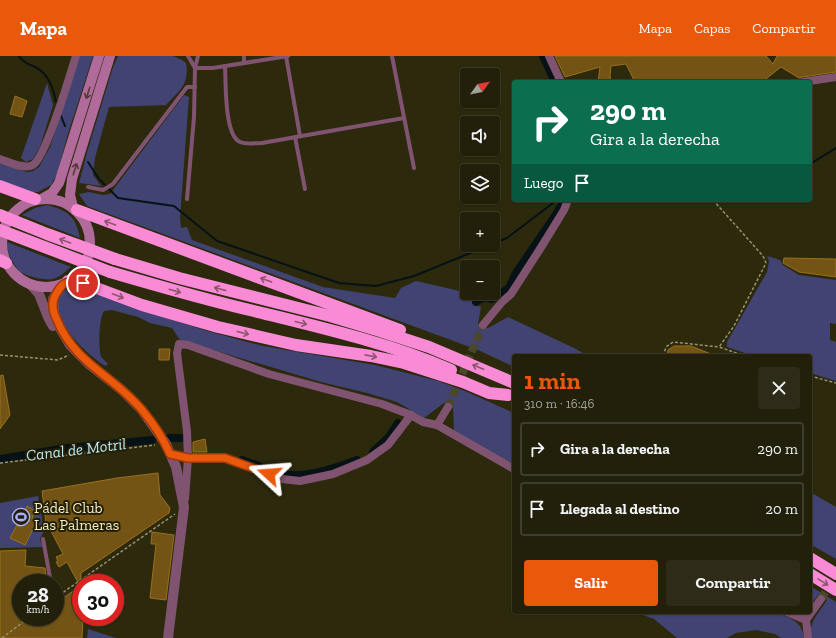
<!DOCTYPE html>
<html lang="es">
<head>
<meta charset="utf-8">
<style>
	:root { --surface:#221f0a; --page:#2e2c18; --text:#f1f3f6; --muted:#a2a29c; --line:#3f3d2b; --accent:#ea580c }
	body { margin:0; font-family:"Zilla Slab",serif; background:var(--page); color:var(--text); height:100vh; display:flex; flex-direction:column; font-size:15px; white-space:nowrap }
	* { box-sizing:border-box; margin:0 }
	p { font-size:13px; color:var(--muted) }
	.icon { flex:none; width:22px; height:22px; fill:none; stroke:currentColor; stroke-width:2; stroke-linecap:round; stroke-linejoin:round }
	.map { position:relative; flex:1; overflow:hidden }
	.panel { position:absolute; left:512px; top:298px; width:300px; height:260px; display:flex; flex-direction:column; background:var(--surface); border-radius:4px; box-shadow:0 1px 3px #0004,0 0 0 1px var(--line) }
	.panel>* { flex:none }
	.hud { position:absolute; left:512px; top:24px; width:300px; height:122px; border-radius:4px; box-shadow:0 1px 3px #0004,0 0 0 1px var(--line); background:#0b6e4f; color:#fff; overflow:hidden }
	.needle { width:26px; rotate:57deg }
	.tools { position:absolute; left:460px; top:12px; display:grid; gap:8px }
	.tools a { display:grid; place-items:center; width:40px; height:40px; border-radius:4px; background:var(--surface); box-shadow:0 1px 3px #0004,0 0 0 1px var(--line); font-size:20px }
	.speed { position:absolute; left:12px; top:518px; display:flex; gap:8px; font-size:20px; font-weight:700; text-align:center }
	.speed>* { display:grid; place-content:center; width:52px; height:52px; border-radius:50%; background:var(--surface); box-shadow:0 1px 3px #0004,0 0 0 1px var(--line); line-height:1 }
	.speed small { font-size:10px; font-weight:400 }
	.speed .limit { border:6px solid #d22; background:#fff; color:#111 }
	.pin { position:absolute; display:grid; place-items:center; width:34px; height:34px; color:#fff; margin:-17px; border:2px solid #fff; border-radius:50%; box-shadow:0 1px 4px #0007 }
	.me { position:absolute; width:44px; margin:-22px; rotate:289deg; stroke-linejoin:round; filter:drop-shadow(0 0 3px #0008) }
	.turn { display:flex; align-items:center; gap:14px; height:84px; padding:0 12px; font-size:18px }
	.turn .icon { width:52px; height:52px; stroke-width:2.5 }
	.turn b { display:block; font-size:28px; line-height:34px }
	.then { display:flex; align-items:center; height:38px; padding:0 12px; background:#0003; gap:8px; font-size:15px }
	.round { display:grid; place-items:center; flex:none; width:42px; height:42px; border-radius:4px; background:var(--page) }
	.overview { display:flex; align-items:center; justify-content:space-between; height:68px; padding:0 12px }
	h1 { font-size:24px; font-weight:800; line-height:30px; color:var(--accent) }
	.button { display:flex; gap:8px; margin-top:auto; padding:8px 12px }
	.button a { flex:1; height:46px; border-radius:4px; background:var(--accent); color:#fff; font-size:16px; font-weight:800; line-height:46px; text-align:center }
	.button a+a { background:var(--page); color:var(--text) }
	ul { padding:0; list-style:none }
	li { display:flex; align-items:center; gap:12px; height:54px; margin:0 8px 6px; padding:0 4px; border:2px solid var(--line); border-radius:4px }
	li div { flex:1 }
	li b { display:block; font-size:15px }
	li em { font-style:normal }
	header { display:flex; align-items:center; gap:24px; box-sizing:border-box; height:56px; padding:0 20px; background:var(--accent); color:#fff }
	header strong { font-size:19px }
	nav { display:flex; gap:22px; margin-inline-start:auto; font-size:14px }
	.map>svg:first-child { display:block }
	.green { fill:#414372 }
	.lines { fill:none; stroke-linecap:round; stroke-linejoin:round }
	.stream { stroke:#061216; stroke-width:2 }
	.canal { stroke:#061216; stroke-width:8 }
	.building { fill:#735415; stroke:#9a701c }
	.minor-tunnel { stroke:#4b4729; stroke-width:8; stroke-dasharray:8 4; stroke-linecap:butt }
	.path { stroke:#97926f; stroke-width:1.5; stroke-dasharray:3 2; stroke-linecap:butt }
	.service { stroke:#805471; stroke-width:4 }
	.minor { stroke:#805471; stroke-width:8 }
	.tertiary { stroke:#805471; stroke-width:10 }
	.secondary { stroke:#b16b9a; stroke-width:10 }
	.motorway { stroke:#f98bd6; stroke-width:12 }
	.motorway-bridge { stroke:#f98bd6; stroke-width:12 }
	.oneway { stroke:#553a38 }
	.oneway2 { stroke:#8e556d }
	.route-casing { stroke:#983908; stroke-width:10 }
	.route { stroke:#ea580c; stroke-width:7 }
	.labels { text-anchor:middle; stroke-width:4; stroke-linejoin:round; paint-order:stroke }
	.poi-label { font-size:15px; fill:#f5efc6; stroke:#241f04; text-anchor:start }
	.water-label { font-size:16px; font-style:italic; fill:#bae8f7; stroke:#241f04 }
</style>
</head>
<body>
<header>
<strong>Mapa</strong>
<nav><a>Mapa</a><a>Capas</a><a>Compartir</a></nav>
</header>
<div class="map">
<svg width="836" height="582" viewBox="0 0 836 582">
	<rect width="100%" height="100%" fill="#2d290d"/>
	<!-- green -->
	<g class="green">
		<polygon points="80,0 93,0 67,81 57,118 51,129 38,136 32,136 0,125 0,107 27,116 33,115 39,111 50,91"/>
		<path d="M118 0H173L182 4 186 7C190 28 179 35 166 49L109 51 95 102 93 119 101 130 79 127 88 93 113 11Z"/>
		<polygon points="47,27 53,49 40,91 33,103 26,106 21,102"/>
		<polygon points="184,39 189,41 180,162 181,172 187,171 192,184 323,231 395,242 401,232 416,225 473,238 472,247 481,251 478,268 488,272 508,261 574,292 588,300 514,300 514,311 478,294 87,150 79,138 89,136 103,139 110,138"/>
		<path d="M47 149C68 155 75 159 80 182L22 159 35 152Z"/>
		<path d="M7 186 71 211C65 216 60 221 53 223 45 225 25 220 19 215 13 208 6 195 7 186Z"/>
		<polygon points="767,200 780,204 783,209 799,219 836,224 836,268 830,267 830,284 836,286 836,325 810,317 810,300 754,300 727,291 727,286 767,216 769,205"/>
		<path d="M75 229 155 258 207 275 263 290 375 309 438 325 465 335 514 357V408L454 376 453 352 444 347 424 362 397 346 367 337 321 326 180 284 172 272 150 267 138 261 112 254 104 255C99 262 98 291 101 300 102 303 106 305 108 308L105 310C88 299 55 269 57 246 58 243 61 238 63 235Z"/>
		<polygon points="810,436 836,451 836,503 810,488"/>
		<polygon points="38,440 44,475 40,483 43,491 0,492 0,447"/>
		<path d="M810 530 836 546V582H810C810 564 818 558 827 544L819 538 810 550Z"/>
		<path d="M634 556H777C791 563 802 565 804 582H781L775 578 756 574 736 577 727 582H677L654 563Z"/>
		<polygon points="88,573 116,582 87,582"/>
	</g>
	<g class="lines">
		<!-- stream -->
		<g class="stream">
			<path d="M19 0C23 7 29 8 35 11 49 18 53 32 56 46"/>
			<polyline points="61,60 65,70"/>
			<polyline points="88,106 99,123 118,142 174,150 217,185 339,227 376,230 414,220 490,189"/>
			<polyline points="810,108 836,92"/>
			<polyline points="493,188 507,182 557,144"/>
		</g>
		<!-- canal -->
		<g class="canal">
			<polyline points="543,0 555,26"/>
			<path d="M476 246C481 242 485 240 492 243L509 232 516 217 555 160 562 148 563 144"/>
			<polyline points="169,382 181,382"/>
			<polyline points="373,396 389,381 398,367"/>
			<polyline points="0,403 67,392 152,384"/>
			<polyline points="242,404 259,410"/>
			<path d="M274 416C297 425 334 413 357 404"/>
		</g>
	</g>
	<!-- building -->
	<g class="building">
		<polygon points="555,0 766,0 773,8 777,0 836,0 836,16 802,21 799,22 781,11 762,26 635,26 626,8 611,10 610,20 611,26 598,26 600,11 565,21"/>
		<polygon points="15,40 27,45 22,61 10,58"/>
		<polygon points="784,202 836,203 836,221 799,216 783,207"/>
		<polygon points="674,290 691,290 716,300 667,300 668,294"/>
		<polygon points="159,293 170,293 169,304 159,304"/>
		<polygon points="3,319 10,359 0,373 0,320"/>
		<polygon points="205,383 207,396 193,396 193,386"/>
		<polygon points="158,417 160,439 170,452 169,457 81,517 81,561 83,561 82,582 0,582 0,495 26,494 25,510 45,512 46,518 40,518 40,522 31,523 31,527 21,527 21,561 55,561 55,548 80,530 67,506 59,511 56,506 58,505 56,501 63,498 51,475 47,475 42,435 117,422"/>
		<polygon points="27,450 35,455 32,462 39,465 35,473 33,473 25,489 10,482 17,469 20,471 24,461 23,459"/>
		<polygon points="152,476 174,479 166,544 150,542 156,488 151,488"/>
	</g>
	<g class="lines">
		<!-- minor-tunnel -->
		<g class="minor-tunnel">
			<polyline points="448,351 483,269"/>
			<polyline points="821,543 836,520"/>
		</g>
		<!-- path -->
		<g class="path">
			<polyline points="713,144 763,200 766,207 734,270 719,291 745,300"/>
			<polyline points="0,299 58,304 69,299"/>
			<polyline points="663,300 666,291 673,286 719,291"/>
			<polyline points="810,320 836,327"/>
			<polyline points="0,407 155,389"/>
			<polyline points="55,542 175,458"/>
			<polyline points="2,582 30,561"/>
		</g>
		<!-- service -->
		<g class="service">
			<polyline points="188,0 195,12"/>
			<polyline points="286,0 300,80"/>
			<polyline points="392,0 414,112"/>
			<polyline points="244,7 244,0"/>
			<path d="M225 10C226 26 224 79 240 86 247 89 254 87 262 87L404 62"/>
			<polyline points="195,12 213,12 288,0"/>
			<polyline points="295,81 305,133"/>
			<polyline points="88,131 103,134 113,128 187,31 195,31"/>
			<polyline points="187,143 194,61 195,12 198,0"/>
			<polyline points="43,483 51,527"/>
		</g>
		<!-- minor -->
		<g class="minor">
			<polyline points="549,0 561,26"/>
			<polyline points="803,26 836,21"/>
			<path d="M0 103C9 106 24 114 33 109 46 101 70 19 76 0"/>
			<polyline points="483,269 502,246 511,238 540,193 564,154 568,144"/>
			<polyline points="437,369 448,351"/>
			<polyline points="170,398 188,402 225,402 282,423 300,425 333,418 367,404 388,389 411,359 423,366 437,369 514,413"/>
			<polyline points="185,443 188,402 187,375 177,297 179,288 188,289 269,318 382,348 411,359"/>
			<polyline points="787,556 806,564"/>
			<polyline points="808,582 806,564 821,543"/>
		</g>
		<!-- tertiary -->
		<g class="tertiary">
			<polyline points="30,228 39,238 48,261 53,270"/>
			<polyline points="62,228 53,243 54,257 60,272 70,289 89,308 122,334 142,354 166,388 176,411 184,451 168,582"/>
		</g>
		<!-- secondary -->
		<g class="secondary">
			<polyline points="43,142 52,137 59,127 99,0"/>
			<circle cx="46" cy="187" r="44"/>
			<polyline points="73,151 70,139 72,123 110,0"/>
		</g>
		<!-- motorway -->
		<g class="motorway">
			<polyline points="0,130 35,143"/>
			<polyline points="77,154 400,274"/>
			<polyline points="115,203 179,222 330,260 380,275 429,291 514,327"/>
			<polyline points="0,204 6,207"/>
			<path d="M110 216C158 230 206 244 254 255 319 271 389 287 451 314"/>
			<polyline points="68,225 83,227 142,249 218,271 296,289 371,300 404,307 463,326 489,337 508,339"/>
			<polyline points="810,502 836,518"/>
			<polyline points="810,518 836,534"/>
		</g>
		<!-- motorway-bridge -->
		<g class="motorway-bridge">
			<polyline points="0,159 47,178 115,203"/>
			<polyline points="0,174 110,216"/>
		</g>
	</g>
	<!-- one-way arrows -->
	<defs><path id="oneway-shaft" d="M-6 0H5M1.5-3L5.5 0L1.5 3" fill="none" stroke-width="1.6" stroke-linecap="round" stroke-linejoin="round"/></defs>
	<g class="oneway">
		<use href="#oneway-shaft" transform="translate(88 37) rotate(108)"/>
		<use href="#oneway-shaft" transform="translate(75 113) rotate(-73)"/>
	</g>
	<g class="oneway2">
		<use href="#oneway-shaft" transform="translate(110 167) rotate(-160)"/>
		<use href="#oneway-shaft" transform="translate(65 185) rotate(-160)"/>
		<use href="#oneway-shaft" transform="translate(266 224) rotate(-160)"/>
		<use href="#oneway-shaft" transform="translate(220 233) rotate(-165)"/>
		<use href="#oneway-shaft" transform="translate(175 235) rotate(16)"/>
		<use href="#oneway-shaft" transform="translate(118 240) rotate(21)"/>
		<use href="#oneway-shaft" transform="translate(301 267) rotate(14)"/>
		<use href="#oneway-shaft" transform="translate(243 277) rotate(14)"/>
		<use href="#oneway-shaft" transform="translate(371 300) rotate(11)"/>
		<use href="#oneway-shaft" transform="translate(478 311) rotate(-157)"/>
		<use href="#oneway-shaft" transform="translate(823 526) rotate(32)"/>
	</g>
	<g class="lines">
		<defs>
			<path id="route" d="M83 227C68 225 64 224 56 238 51 246 53 256 57 264 75 308 114 320 142 354 153 367 163 382 170 398L188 402H225L269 418"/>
		</defs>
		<!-- route casing -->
		<use href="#route" class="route-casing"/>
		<!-- route -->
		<use href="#route" class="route"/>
	</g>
	<!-- icons -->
	<defs>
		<symbol id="stadium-ring" viewBox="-11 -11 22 22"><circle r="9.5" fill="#241f04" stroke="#aab0fb" stroke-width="1.5"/><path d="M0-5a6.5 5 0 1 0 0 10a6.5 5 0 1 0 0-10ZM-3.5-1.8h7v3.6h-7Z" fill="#aab0fb"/></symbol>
	</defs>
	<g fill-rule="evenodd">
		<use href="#stadium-ring" x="11" y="451" width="20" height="20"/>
	</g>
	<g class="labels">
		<!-- poi labels -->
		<g class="poi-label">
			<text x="34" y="457">Pádel Club<tspan x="34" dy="17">Las Palmeras</tspan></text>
		</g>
		<!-- water labels -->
		<g class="water-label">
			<text transform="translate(76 393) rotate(-7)" y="6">Canal de Motril</text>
		</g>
	</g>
</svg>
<div class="tools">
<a><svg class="needle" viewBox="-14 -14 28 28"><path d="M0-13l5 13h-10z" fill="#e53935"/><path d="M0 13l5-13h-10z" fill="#a2a29c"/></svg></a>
<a><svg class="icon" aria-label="sound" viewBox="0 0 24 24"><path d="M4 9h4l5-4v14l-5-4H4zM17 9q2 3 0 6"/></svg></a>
<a><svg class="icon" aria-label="layers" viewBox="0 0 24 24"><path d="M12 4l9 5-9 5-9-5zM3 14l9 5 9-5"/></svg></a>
<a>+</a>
<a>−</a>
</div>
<div class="speed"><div>28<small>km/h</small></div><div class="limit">30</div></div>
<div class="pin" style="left:83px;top:227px;background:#d93025"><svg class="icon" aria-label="arrive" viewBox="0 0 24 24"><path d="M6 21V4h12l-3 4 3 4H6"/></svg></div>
<svg class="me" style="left:269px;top:418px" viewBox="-20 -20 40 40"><path d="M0-17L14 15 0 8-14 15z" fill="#ea580c" stroke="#fff" stroke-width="4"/></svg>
<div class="hud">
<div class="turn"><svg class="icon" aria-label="right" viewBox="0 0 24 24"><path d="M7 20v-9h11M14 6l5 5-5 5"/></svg><div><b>290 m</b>Gira a la derecha</div></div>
<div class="then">Luego<svg class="icon" aria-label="arrive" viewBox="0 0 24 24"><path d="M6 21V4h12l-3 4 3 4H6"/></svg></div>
</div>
<section class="panel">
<div class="overview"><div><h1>1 min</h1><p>310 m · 16:46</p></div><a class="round"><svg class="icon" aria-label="close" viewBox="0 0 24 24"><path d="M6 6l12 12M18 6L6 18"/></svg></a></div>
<ul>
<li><svg class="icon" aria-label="right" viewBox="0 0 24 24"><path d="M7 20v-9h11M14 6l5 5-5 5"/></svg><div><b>Gira a la derecha</b></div><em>290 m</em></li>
<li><svg class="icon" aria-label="arrive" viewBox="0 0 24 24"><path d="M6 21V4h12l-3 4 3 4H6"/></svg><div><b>Llegada al destino</b></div><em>20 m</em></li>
</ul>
<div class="button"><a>Salir</a><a>Compartir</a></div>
</section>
</div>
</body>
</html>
